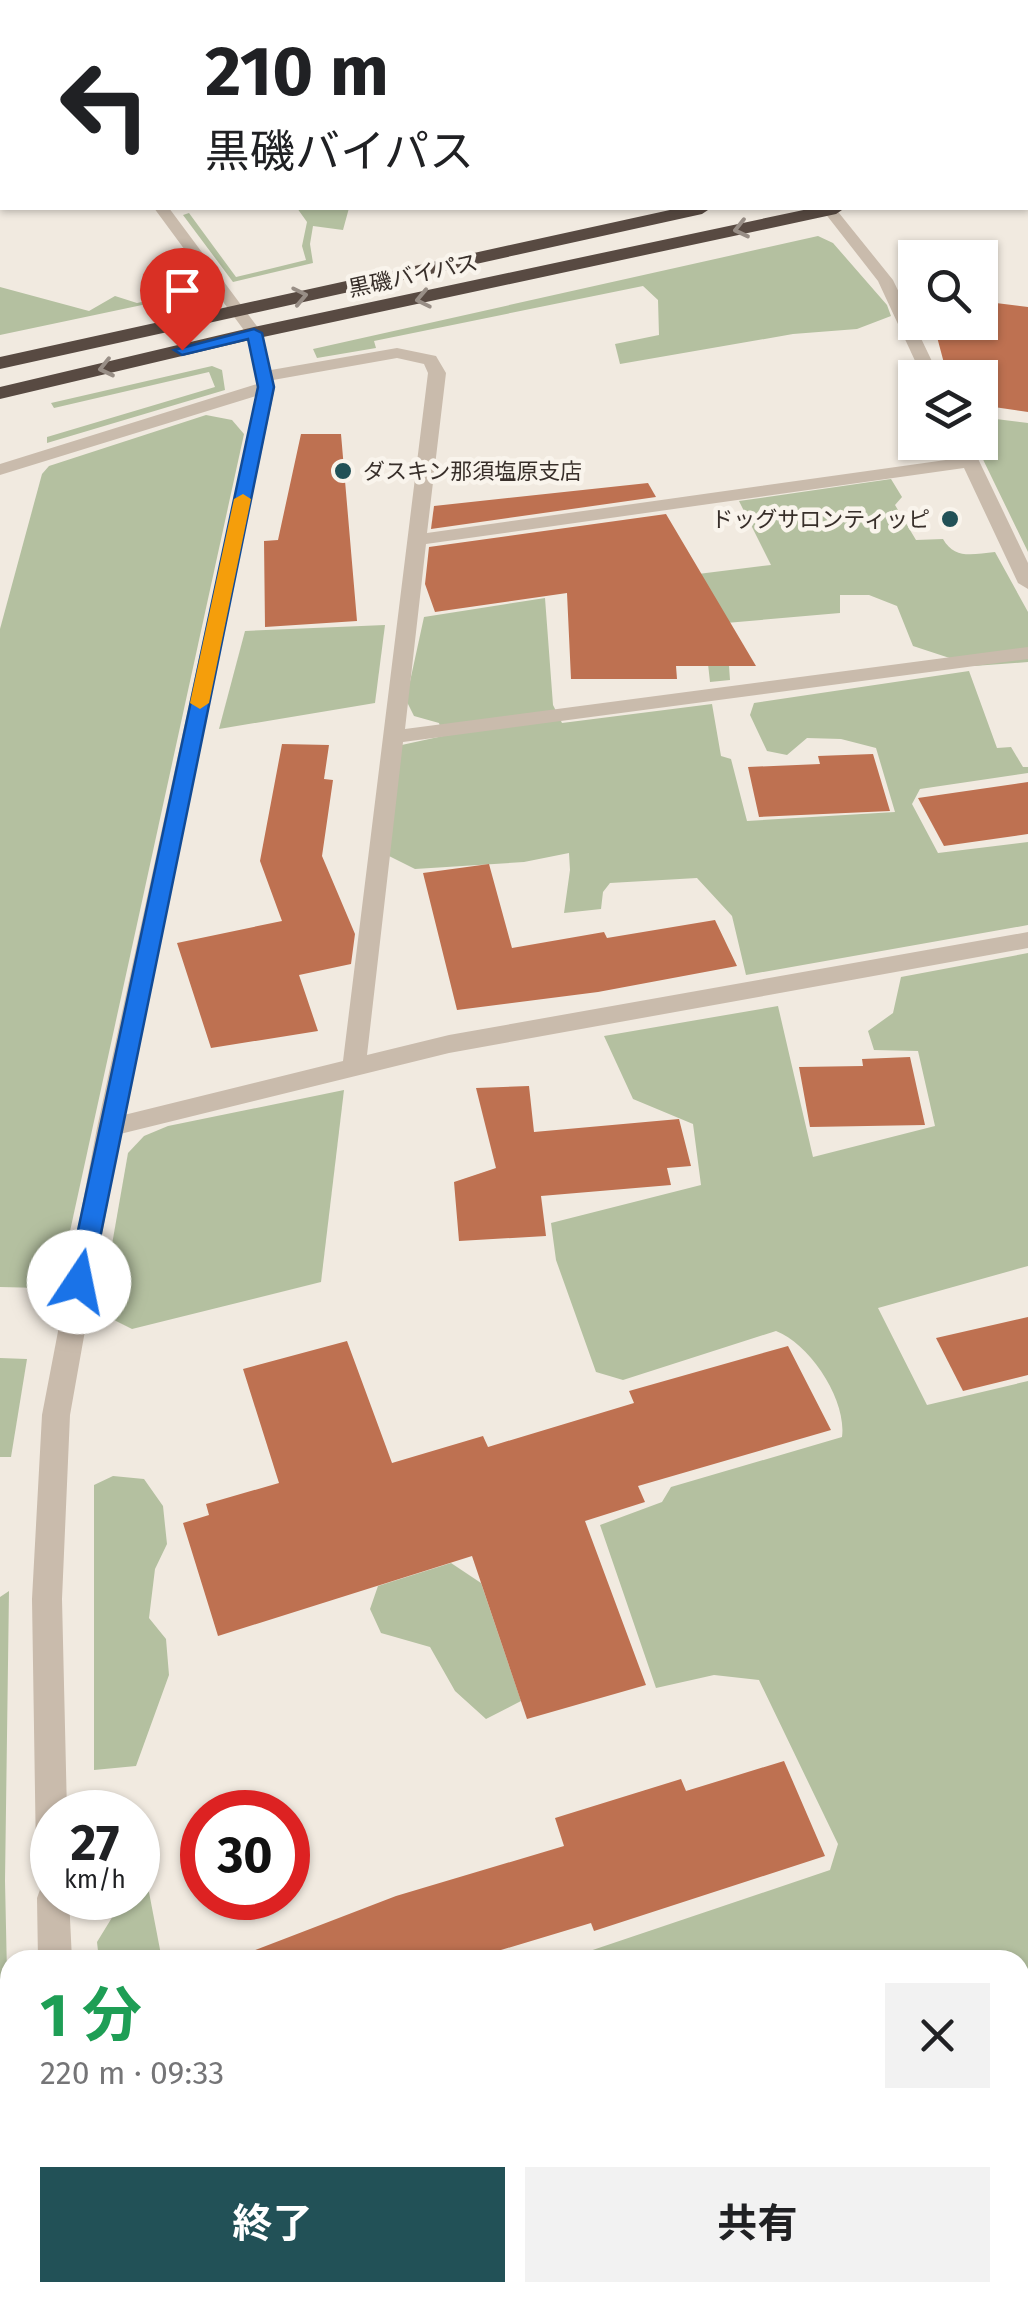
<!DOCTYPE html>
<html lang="ja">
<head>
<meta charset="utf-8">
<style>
	:root { --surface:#fff; --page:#f2f2f2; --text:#202124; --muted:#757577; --accent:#225157 }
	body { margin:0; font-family:"Fira Sans","Noto Sans JP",sans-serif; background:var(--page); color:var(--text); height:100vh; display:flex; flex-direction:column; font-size:38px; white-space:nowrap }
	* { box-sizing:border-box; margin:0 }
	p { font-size:32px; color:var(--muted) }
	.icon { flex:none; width:55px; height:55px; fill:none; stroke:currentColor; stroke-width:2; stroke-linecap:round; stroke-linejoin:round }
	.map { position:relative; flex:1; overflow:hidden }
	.side { position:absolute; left:0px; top:1950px; width:1030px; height:352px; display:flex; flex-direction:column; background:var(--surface); border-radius:30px 30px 0 0; box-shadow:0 2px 8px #0004 }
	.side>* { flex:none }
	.top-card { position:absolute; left:0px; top:0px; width:1030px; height:210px; box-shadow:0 2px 8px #0004; background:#fff; color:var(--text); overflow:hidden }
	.tools { position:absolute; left:898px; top:240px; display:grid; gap:20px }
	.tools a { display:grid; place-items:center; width:100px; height:100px; border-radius:0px; background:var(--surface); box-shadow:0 2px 8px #0004; font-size:50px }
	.speed { position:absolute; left:30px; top:1790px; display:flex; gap:20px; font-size:50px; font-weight:700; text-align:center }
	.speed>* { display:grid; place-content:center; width:130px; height:130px; border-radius:50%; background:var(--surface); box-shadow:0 2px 8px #0004; line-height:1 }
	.speed small { font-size:25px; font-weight:400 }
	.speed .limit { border:15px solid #d22; background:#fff; color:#111 }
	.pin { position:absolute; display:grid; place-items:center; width:85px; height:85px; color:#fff; margin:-102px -42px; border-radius:50% 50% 50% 0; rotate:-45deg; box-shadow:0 0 10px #0007 }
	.pin .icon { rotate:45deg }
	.me { position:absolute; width:110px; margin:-55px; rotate:11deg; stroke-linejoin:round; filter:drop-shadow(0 0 8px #0008) }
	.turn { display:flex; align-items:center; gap:35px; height:210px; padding:0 40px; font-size:45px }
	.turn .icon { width:130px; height:130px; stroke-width:2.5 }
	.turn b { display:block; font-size:70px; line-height:85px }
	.round { display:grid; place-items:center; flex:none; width:105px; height:105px; border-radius:0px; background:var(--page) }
	.head { display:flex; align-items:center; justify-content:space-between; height:170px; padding:0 40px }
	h1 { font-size:60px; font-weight:700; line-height:75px; color:#1e9e55 }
	.action { display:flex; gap:20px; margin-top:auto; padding:20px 40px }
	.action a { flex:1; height:115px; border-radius:0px; background:var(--accent); color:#fff; font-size:40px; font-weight:700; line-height:115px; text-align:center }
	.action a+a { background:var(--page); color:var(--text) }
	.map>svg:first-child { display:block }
	.green { fill:#b4c0a0 }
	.building { fill:#be7151 }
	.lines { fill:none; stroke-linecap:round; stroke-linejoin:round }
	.minor { fill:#c9bbac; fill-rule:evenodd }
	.highway { fill:#584a42; fill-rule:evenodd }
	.oneway { stroke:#988e86 }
	.route { fill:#1a73e8; stroke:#114b97; stroke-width:2.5 }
	.slow { fill:#f59e0b }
	.poi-dot { fill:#225157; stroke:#f9f4ec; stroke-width:4 }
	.labels { text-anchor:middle; stroke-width:9; stroke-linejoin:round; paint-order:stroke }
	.far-street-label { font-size:22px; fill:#382f2a; stroke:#f9f4ec }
	.far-poi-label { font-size:22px; fill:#382f2a; stroke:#f9f4ec; text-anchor:start }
</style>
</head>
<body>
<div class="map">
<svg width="1028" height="2302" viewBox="0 0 1028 2302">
	<rect width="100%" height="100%" fill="#f1eae0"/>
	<!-- green -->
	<g class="green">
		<polygon points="0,0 474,0 2,2 0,44"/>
		<polygon points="297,208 349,208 343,230 313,226 310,244 313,263 233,282 183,215 189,213 236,277 306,260 302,246 307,222"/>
		<polygon points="818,236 833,243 887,305 891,316 857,329 793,334 620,364 615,344 659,335 658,300 643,286 374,341 376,348 317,358 313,349"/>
		<polygon points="194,286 199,293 0,335 0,287 89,311 115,296 137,303 189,292 188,287"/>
		<polygon points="212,366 222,370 225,390 47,443 47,437 215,387 209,372 54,408 51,403"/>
		<polygon points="206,415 232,420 244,434 60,1277 41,1288 0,1287 0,629 42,474 49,466"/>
		<polygon points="980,417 1028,423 1028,552 975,443 980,442"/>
		<path d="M891 479 902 497 895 505 916 540 943 539C955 560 973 554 995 552L1028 612V662L974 666 913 646 897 606 869 595H840V613L726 623 730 680 710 682 698 574 771 565 739 501Z"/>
		<polygon points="545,598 553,705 562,723 712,704 721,756 731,759 747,821 895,812 876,748 841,739 807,738 787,755 767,751 750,715 754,703 969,671 997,748 1011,747 1023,767 1028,767 1028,773 920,789 912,804 938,853 1028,842 1028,925 746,975 732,916 697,878 610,883 603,892 601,909 564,913 570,870 569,853 524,862 415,869 389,856 397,746 443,736 439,723 414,716 406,700 424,617"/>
		<polygon points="385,625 375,703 219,729 245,631"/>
		<path d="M1028 953V1266L878 1308 927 1405 1028 1381V2302H112V2292H1020V1960H563L830 1870 838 1844 759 1680 714 1675 656 1688 600 1525 662 1502 671 1487 842 1437C847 1400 810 1344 776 1331L623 1380 596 1372 556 1260 551 1223 701 1185 693 1124 633 1099 604 1036 778 1006 813 1157 935 1126 918 1051 874 1050 868 1031 893 1013 901 977Z"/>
		<polygon points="344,1090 321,1282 132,1329 100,1313 128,1153 144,1136 168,1126"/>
		<polygon points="0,1358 27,1359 11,1457 0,1457"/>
		<polygon points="113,1476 144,1479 163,1506 167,1544 155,1569 149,1618 166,1639 169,1675 136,1766 94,1770 94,1485"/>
		<polygon points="451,1563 481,1583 521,1701 486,1719 455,1691 430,1647 381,1633 370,1609 378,1586"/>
		<polygon points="9,1591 5,1881 10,2113 0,2120 0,1597"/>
		<polygon points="148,1887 162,1960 99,1960 97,1942 124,1898 138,1898 138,1891"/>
	</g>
	<!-- building -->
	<g class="building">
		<polygon points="980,301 1028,307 1028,412 980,405 980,378 948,378 933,322 980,322"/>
		<polygon points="301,434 341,434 357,621 265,627 264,541 278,540"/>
		<polygon points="648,483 656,497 431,529 434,506"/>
		<polygon points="666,514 756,666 676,666 677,679 571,679 567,593 435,612 425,584 429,547"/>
		<polygon points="282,744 329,745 324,779 333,780 322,856 355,934 351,964 299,975 318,1031 211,1048 177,943 282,921 260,861"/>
		<polygon points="873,754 890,811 759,817 748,767 820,764 818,756"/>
		<polygon points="1028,782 1028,834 944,846 918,798"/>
		<polygon points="489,864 512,948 604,932 607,938 715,920 737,966 598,992 457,1010 423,873"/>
		<polygon points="910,1057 925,1125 810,1127 799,1067 863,1066 862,1059"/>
		<polygon points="529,1086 534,1132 679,1119 691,1166 667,1168 671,1185 541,1196 546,1236 459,1241 454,1182 496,1168 476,1088"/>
		<polygon points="1028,1317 1028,1375 963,1391 936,1338"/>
		<polygon points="347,1341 392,1463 483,1436 488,1447 634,1403 629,1391 788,1346 831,1430 638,1486 645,1502 585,1521 646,1685 527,1719 472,1556 218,1636 183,1523 209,1515 206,1504 279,1483 243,1369"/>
		<polygon points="784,1761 825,1856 594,1931 591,1923 468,1960 241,1960 240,1956 396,1896 564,1846 555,1818 681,1779 686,1791"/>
	</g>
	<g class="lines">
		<!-- minor -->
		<g class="minor">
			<polygon points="519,0 545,0 547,2 521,2"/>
			<polygon points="821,0 835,0 835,2 822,2"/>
			<path d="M154 208H169L262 333 271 370 397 348 436 356 446 373 427 533 960 458 952 442H970L1028 563V589L1018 583 964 468 426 544 405 729 1028 647V659L403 742 367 1055 449 1035 1028 932V948L449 1053 120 1134 70 1415 62 1599 67 1812H52V1872L41 1867 36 1856 32 1599 42 1415 97 1128 256 396 0 475V464L257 384 246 333ZM397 358 424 364 428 373 343 1061 124 1115 275 387 273 380Z"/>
			<polygon points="821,208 835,208 893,280 940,378 923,378 878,281"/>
			<polygon points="52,1882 52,1898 69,1898 72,1960 38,1960 37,1898 41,1887"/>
			<polygon points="10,2142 10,2182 0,2186 0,2146"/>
			<polygon points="42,2292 78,2292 79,2302 43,2302"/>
		</g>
		<!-- highway -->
		<g class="highway">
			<polygon points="679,208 711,208 702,214 0,369 0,357"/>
			<polygon points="813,208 845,208 836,214 254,339 0,399 0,387 254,327"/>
		</g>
	</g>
	<!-- one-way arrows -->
	<defs><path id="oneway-chevron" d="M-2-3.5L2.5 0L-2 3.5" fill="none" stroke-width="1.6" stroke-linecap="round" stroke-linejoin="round" transform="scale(2.5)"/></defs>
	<g class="oneway">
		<use href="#oneway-chevron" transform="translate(741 229) rotate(167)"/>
		<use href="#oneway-chevron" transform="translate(300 296) rotate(-12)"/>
		<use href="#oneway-chevron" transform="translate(423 299) rotate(168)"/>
		<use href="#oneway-chevron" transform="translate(106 368) rotate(167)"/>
	</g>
	<!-- route -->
	<polygon class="route" points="254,329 262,333 274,387 91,1282 87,1288 71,1288 67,1282 258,387 248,339 182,355 174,350"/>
	<!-- slow -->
	<polygon class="slow" points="243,494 251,499 209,703 200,709 190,703 234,499"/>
	<!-- markers -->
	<g class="poi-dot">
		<circle cx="343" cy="471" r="10"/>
		<circle cx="950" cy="519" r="10"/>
	</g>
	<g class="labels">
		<!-- far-street labels -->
		<g class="far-street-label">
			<text transform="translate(413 275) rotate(-12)" y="8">黒磯バイパス</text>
		</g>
		<!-- far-poi labels -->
		<g class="far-poi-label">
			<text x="363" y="479">ダスキン那須塩原支店</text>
			<text x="930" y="527" text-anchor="end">ドッグサロンティッピ</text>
		</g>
	</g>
</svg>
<div class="tools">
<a><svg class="icon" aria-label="search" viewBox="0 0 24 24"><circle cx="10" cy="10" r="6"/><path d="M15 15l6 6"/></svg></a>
<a><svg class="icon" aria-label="layers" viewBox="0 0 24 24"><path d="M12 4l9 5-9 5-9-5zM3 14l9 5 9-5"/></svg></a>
</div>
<div class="speed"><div>27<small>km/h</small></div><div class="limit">30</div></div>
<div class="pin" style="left:182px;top:350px;background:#d93025"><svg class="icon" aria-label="arrive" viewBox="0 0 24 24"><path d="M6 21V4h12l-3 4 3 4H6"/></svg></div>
<svg class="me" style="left:79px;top:1282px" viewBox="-20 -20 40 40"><circle r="19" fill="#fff"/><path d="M0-13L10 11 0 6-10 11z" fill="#1a73e8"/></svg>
<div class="top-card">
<div class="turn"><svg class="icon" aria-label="left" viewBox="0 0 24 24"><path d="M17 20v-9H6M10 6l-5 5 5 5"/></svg><div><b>210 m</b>黒磯バイパス</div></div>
</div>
<section class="side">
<div class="head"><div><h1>1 分</h1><p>220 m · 09:33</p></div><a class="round"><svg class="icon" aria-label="close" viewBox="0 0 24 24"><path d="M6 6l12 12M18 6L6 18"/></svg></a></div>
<div class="action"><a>終了</a><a>共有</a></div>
</section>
</div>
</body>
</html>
